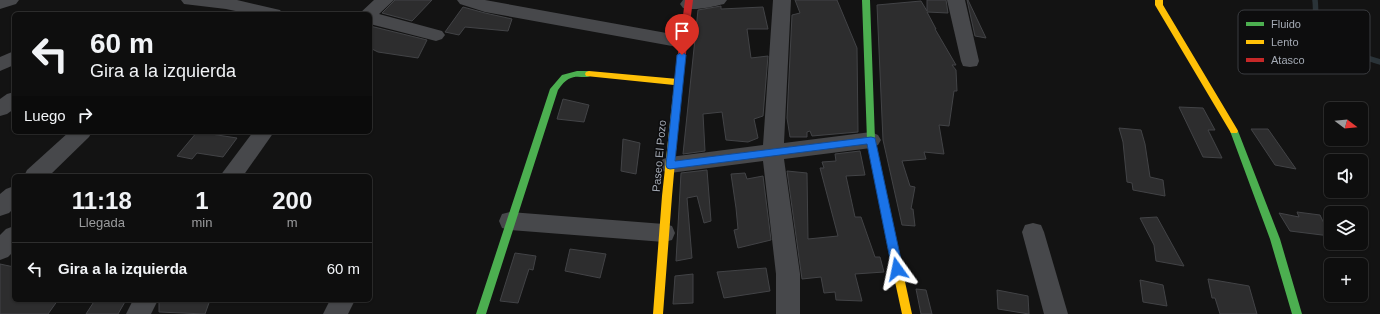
<!DOCTYPE html>
<html lang="es">
<head>
<meta charset="utf-8">
<style>
	:root { --surface:#0e0e0e; --page:#1c1c1c; --text:#f1f3f6; --muted:#9b9c9e; --line:#2e2e2e }
	body { margin:0; font-family:Arial,sans-serif; background:var(--page); color:var(--text); height:100vh; display:flex; flex-direction:column; font-size:15px; white-space:nowrap }
	* { box-sizing:border-box; margin:0 }
	p { font-size:13px; color:var(--muted) }
	.icon { flex:none; width:22px; height:22px; fill:none; stroke:currentColor; stroke-width:2; stroke-linecap:round; stroke-linejoin:round }
	.map { position:relative; flex:1; overflow:hidden }
	.details { position:absolute; left:12px; top:174px; width:360px; height:128px; display:flex; flex-direction:column; background:var(--surface); border-radius:6px; box-shadow:0 1px 3px #0004,0 0 0 1px var(--line) }
	.details>* { flex:none }
	.hud { position:absolute; left:12px; top:12px; width:360px; height:122px; border-radius:6px; box-shadow:0 1px 3px #0004,0 0 0 1px var(--line); background:#0e0e0e; color:var(--text); overflow:hidden }
	.needle { width:26px; rotate:106deg }
	.controls { position:absolute; left:1324px; top:102px; display:grid; gap:8px }
	.controls a { display:grid; place-items:center; width:44px; height:44px; border-radius:6px; background:var(--surface); box-shadow:0 1px 3px #0004,0 0 0 1px var(--line); font-size:20px }
	.pin { position:absolute; display:grid; place-items:center; width:34px; height:34px; color:#fff; margin:-41px -17px; border-radius:50% 50% 50% 0; rotate:-45deg; box-shadow:0 0 4px #0007 }
	.pin .icon { rotate:45deg }
	.me { position:absolute; width:44px; margin:-22px; rotate:348deg; stroke-linejoin:round; filter:drop-shadow(0 0 3px #0008) }
	.turn { display:flex; align-items:center; gap:14px; height:84px; padding:0 12px; font-size:18px }
	.turn .icon { width:52px; height:52px; stroke-width:2.5 }
	.turn b { display:block; font-size:28px; line-height:34px }
	.then { display:flex; align-items:center; height:38px; padding:0 12px; background:#0003; gap:8px; font-size:15px }
	.eta { display:flex; justify-content:space-evenly; align-items:center; height:68px; text-align:center }
	.eta b { font-size:24px; font-weight:600; line-height:28px }
	ul { padding:0; list-style:none }
	li { display:flex; align-items:center; gap:12px; height:52px; padding:0 12px; border-top:1px solid var(--line) }
	li div { flex:1 }
	li b { display:block; font-size:15px }
	li em { font-style:normal }
	.map>svg:first-child { display:block }
	.lines { fill:none; stroke-linecap:round; stroke-linejoin:round }
	.stream { stroke:#2a3338; stroke-width:5.5 }
	.building { fill:#2d2d2e; stroke:#424346 }
	.street { fill:#47484b; fill-rule:evenodd }
	.fast { fill:#4caf50; fill-rule:evenodd }
	.slow { fill:#ffc107; fill-rule:evenodd }
	.jam { fill:#c62828; fill-rule:evenodd }
	.route { fill:#1a73e8; stroke:#114b97 }
	.labels { text-anchor:middle; stroke-width:3; stroke-linejoin:round; paint-order:stroke }
	.street-label { font-size:11px; fill:#a4aab4; stroke:#0d0d0e }
	.key { fill:#0d0d0e; stroke:#3a3c40; stroke-width:1 }
	.key-label { font-size:11px; fill:#a4aab4 }
</style>
</head>
<body>
<div class="map">
<svg width="1380" height="314" viewBox="0 0 1380 314">
	<rect width="100%" height="100%" fill="#131313"/>
	<g class="lines">
		<!-- stream -->
		<path class="stream" d="M1315 0C1316 7 1315 15 1317 22 1326 49 1356 54 1380 62"/>
	</g>
	<!-- building -->
	<g class="building">
		<polygon points="395,0 432,0 412,21 382,13"/>
		<polygon points="795,0 837,0 857,48 858,132 812,136 810,131 807,132 807,137 790,137 787,118 792,15 800,13"/>
		<polygon points="927,0 946,0 948,13 927,12 936,29 935,29 956,65 952,65 956,70 957,91 954,91 949,126 939,125 944,154 924,152 926,159 902,161 910,186 915,187 911,209 913,209 915,226 902,225 883,140 877,5 921,1 927,11"/>
		<polygon points="967,0 968,0 986,38 975,36"/>
		<polygon points="721,6 721,9 763,7 768,29 747,29 751,58 768,56 763,116 754,119 758,138 748,142 726,140 722,112 703,114 705,151 683,154 698,10"/>
		<polygon points="463,7 485,13 512,19 508,31 465,27 459,35 445,32"/>
		<polygon points="370,26 427,40 418,58 378,52 370,48"/>
		<polygon points="563,99 589,105 584,122 557,119"/>
		<polygon points="1179,107 1203,108 1215,130 1208,130 1222,158 1203,157"/>
		<polygon points="1119,128 1141,130 1145,144 1150,177 1163,180 1165,196 1133,190 1132,183 1127,182 1123,142"/>
		<polygon points="1251,129 1268,129 1296,169 1275,165"/>
		<polygon points="197,132 198,132 237,138 223,157 197,153 192,159 177,156"/>
		<polygon points="623,139 640,143 636,174 621,171"/>
		<polygon points="860,151 865,175 846,176 855,217 861,217 875,257 880,257 884,272 855,274 862,301 836,300 835,292 824,293 821,277 802,279 787,171 807,173 808,239 838,236 820,168 824,168 822,162 836,161 835,154"/>
		<polygon points="707,170 711,221 704,223 697,196 687,198 692,258 676,261 681,173"/>
		<polygon points="745,173 747,179 763,176 771,240 738,248 734,230 738,229 736,208 731,174"/>
		<polygon points="1297,212 1320,215 1330,236 1290,231 1279,213 1299,217"/>
		<polygon points="1157,217 1184,266 1156,261 1154,245 1140,218"/>
		<polygon points="570,249 606,254 600,278 565,271"/>
		<polygon points="515,253 536,256 533,270 529,269 518,303 500,301"/>
		<polygon points="0,264 14,267 14,300 58,300 48,314 0,314"/>
		<polygon points="766,268 770,291 724,298 717,272"/>
		<polygon points="693,274 693,303 673,304 675,276"/>
		<polygon points="1208,279 1249,286 1257,314 1220,314 1215,298 1212,298"/>
		<polygon points="1140,280 1163,285 1167,306 1143,302"/>
		<polygon points="916,289 926,290 932,314 921,314"/>
		<polygon points="997,290 1028,296 1029,314 998,309"/>
		<polygon points="95,300 126,300 118,314 86,314"/>
		<polygon points="159,300 210,300 205,314 159,312"/>
	</g>
	<g class="lines">
		<!-- street -->
		<g class="street">
			<polygon points="0,0 19,0 16,4 0,9"/>
			<polygon points="181,0 237,0 280,10 283,14 250,14 226,9 184,4"/>
			<polygon points="374,0 394,0 379,14 442,31 445,35 442,39 436,41 370,24 370,14 359,14"/>
			<polygon points="457,0 485,0 683,36 689,38 692,42 689,46 683,48 485,12 460,4"/>
			<path d="M683 0H727L724 4C712 7 695 11 683 8L680 4Z"/>
			<polygon points="773,0 791,0 784,143 871,132 878,135 881,140 878,145 871,148 784,159 800,274 800,314 776,314 776,274 763,161 670,173 663,171 659,165 663,159 670,157 763,145"/>
			<polygon points="947,0 965,0 979,61 977,66 970,67 963,66 961,61"/>
			<polygon points="14,51 14,65 0,71 0,57"/>
			<polygon points="14,92 14,109 7,114 0,116 0,99 7,94"/>
			<polygon points="69,132 92,132 89,137 49,176 24,176 27,170"/>
			<polygon points="253,132 274,132 243,176 220,176"/>
			<polygon points="14,186 14,208 9,213 0,216 0,194 6,189"/>
			<polygon points="510,212 664,224 672,226 675,233 672,240 664,242 510,230 502,228 499,221 502,214"/>
			<polygon points="1033,223 1041,225 1044,232 1068,314 1044,314 1022,232 1025,225"/>
			<polygon points="14,226 14,251 8,257 0,260 0,235 6,229"/>
			<polygon points="133,300 158,300 151,314 126,314"/>
			<polygon points="330,300 355,300 348,314 323,314"/>
		</g>
		<!-- fast -->
		<g class="fast">
			<polygon points="862,0 870,0 875,140 899,254 898,257 894,258 890,257 889,254 867,140"/>
			<path d="M577 71H589L593 74C584 83 573 67 558 90L486 314H476L550 89 562 75Z"/>
			<polygon points="1234,128 1238,131 1280,239 1302,314 1292,314 1270,239 1230,131"/>
		</g>
		<!-- slow -->
		<g class="slow">
			<polygon points="1155,0 1163,0 1163,5 1237,129 1238,131 1237,133 1231,133 1155,5"/>
			<polygon points="589,71 678,79 682,82 672,196 663,314 653,314 662,196 674,85 586,76 585,74 586,72"/>
			<polygon points="894,250 898,251 899,254 912,314 902,314 889,254 890,251"/>
		</g>
		<!-- jam -->
		<polygon class="jam" points="685,0 693,0 682,84 678,87 674,84"/>
	</g>
	<!-- route -->
	<polygon class="route" points="682,52 686,55 675,161 871,137 875,138 903,269 901,272 897,273 894,272 892,269 867,144 670,169 667,168 666,165 677,55"/>
	<g class="labels">
		<!-- street labels -->
		<g class="street-label">
			<text transform="translate(659 156) rotate(-85)" y="4">Paseo El Pozo</text>
		</g>
	</g>
	<!-- legend -->
	<rect x="1238" y="10" width="132" height="64" rx="6" class="key"/>
	<rect x="1246" y="22" width="18" height="4" fill="#4caf50"/>
	<rect x="1246" y="40" width="18" height="4" fill="#ffc107"/>
	<rect x="1246" y="58" width="18" height="4" fill="#c62828"/>
	<g class="key-label">
		<text x="1271" y="28">Fluido</text>
		<text x="1271" y="46">Lento</text>
		<text x="1271" y="64">Atasco</text>
	</g>
</svg>
<div class="controls">
<a><svg class="needle" viewBox="-14 -14 28 28"><path d="M0-13l5 13h-10z" fill="#e53935"/><path d="M0 13l5-13h-10z" fill="#9b9c9e"/></svg></a>
<a><svg class="icon" aria-label="sound" viewBox="0 0 24 24"><path d="M4 9h4l5-4v14l-5-4H4zM17 9q2 3 0 6"/></svg></a>
<a><svg class="icon" aria-label="layers" viewBox="0 0 24 24"><path d="M12 4l9 5-9 5-9-5zM3 14l9 5 9-5"/></svg></a>
<a>+</a>
</div>
<div class="pin" style="left:682px;top:55px;background:#d93025"><svg class="icon" aria-label="arrive" viewBox="0 0 24 24"><path d="M6 21V4h12l-3 4 3 4H6"/></svg></div>
<svg class="me" style="left:897px;top:269px" viewBox="-20 -20 40 40"><path d="M0-17L14 15 0 8-14 15z" fill="#1a73e8" stroke="#fff" stroke-width="4"/></svg>
<div class="hud">
<div class="turn"><svg class="icon" aria-label="left" viewBox="0 0 24 24"><path d="M17 20v-9H6M10 6l-5 5 5 5"/></svg><div><b>60 m</b>Gira a la izquierda</div></div>
<div class="then">Luego<svg class="icon" aria-label="right" viewBox="0 0 24 24"><path d="M7 20v-9h11M14 6l5 5-5 5"/></svg></div>
</div>
<section class="details">
<div class="eta">
<div><b>11:18</b><p>Llegada</p></div>
<div><b>1</b><p>min</p></div>
<div><b>200</b><p>m</p></div>
</div>
<ul>
<li><svg class="icon" aria-label="left" viewBox="0 0 24 24"><path d="M17 20v-9H6M10 6l-5 5 5 5"/></svg><div><b>Gira a la izquierda</b></div><em>60 m</em></li>
</ul>
</section>
</div>
</body>
</html>
